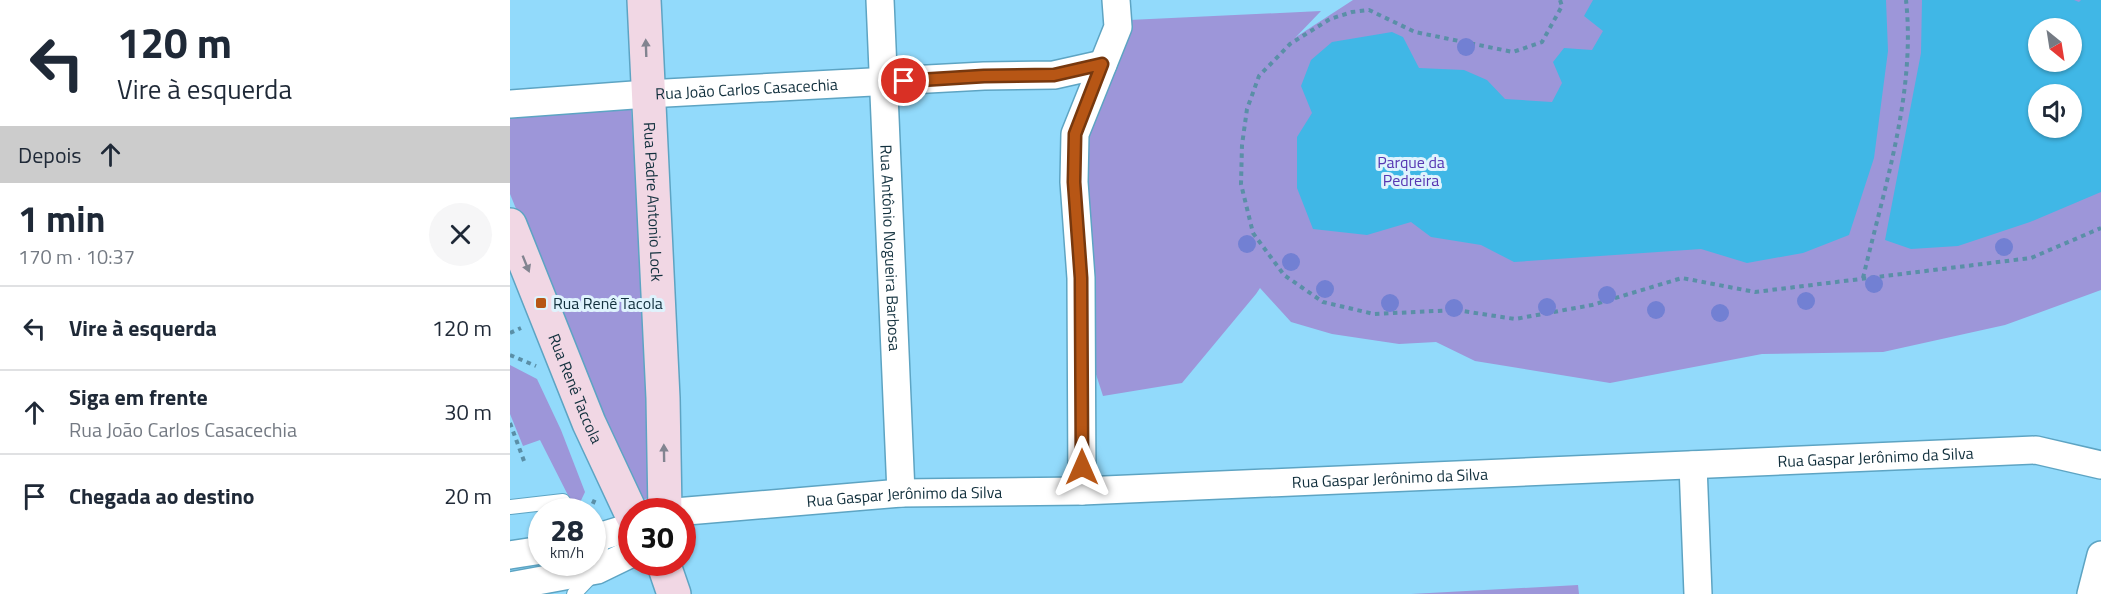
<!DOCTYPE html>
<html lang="pt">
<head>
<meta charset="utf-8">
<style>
	:root { --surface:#fff; --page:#f6f6f7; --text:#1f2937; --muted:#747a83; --line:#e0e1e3 }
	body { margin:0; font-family:"Titillium Web",sans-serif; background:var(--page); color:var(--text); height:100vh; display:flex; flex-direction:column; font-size:22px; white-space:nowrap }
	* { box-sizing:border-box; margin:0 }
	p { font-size:20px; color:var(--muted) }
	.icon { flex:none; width:33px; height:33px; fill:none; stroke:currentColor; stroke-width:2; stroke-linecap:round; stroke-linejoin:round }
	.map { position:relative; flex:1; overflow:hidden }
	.side { display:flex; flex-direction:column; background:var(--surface); width:510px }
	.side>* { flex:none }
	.banner { background:#fff; color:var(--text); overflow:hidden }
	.needle { width:39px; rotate:150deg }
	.buttons { position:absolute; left:1518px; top:18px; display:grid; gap:12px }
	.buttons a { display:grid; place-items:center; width:54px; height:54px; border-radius:50%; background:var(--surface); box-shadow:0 2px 4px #0004; font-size:30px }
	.speed { position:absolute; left:18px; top:498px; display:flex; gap:12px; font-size:30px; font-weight:700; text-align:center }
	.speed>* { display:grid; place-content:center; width:78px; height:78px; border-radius:50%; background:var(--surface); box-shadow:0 2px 4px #0004; line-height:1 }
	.speed small { font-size:15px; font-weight:400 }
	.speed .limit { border:9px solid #d22; background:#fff; color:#111 }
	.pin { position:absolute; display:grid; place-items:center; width:51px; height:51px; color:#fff; margin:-26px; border:3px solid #fff; border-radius:50%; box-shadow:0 2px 6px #0007 }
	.me { position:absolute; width:66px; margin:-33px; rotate:0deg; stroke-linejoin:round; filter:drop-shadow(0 0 4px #0008) }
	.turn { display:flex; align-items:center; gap:21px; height:126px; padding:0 18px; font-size:27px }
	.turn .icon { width:78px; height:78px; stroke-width:2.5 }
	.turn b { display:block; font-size:42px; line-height:51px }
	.then { display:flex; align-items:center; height:57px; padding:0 18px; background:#0003; gap:12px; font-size:22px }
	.round { display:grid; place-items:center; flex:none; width:63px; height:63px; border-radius:32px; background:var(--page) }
	.summary { display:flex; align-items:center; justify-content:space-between; height:102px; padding:0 18px }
	h1 { font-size:36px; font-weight:700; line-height:45px }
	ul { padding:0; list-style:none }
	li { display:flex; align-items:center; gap:18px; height:84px; padding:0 18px; border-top:2px solid var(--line) }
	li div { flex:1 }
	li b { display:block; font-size:22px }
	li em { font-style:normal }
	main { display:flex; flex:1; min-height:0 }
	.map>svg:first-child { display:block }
	.green { fill:#9d96d9; fill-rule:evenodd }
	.water { fill:#40b7e6; fill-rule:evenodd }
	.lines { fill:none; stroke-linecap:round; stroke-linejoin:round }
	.service-casing { stroke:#5da4c3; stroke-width:16 }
	.minor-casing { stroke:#5da4c3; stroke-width:30 }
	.secondary-casing { stroke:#5da4c3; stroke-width:36 }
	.path { stroke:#5a8fa7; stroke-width:4; stroke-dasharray:4.5 4.5; stroke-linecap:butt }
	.service { stroke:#fff; stroke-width:14 }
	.minor { stroke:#fff; stroke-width:27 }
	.secondary { stroke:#f1d7e4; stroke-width:33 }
	.tree { fill:#7280d3 }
	.oneway { fill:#828490 }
	.route-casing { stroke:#77380e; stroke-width:15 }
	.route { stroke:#b75615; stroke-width:10 }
	.poi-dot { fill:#b75615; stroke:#dff3fd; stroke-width:2 }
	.labels { text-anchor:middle; stroke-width:6; stroke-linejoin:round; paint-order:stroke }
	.street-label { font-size:16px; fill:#12303d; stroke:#dff3fd }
	.park-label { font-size:16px; fill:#5737b2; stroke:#dff3fd }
	.poi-label { font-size:16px; fill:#12303d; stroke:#dff3fd; text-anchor:start }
</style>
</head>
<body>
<main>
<section class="side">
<div class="banner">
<div class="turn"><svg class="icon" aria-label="left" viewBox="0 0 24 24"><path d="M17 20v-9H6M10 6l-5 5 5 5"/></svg><div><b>120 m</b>Vire à esquerda</div></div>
<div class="then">Depois<svg class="icon" aria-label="ahead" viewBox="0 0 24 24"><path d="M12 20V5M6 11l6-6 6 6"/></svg></div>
</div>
<div class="summary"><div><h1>1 min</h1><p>170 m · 10:37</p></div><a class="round"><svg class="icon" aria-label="close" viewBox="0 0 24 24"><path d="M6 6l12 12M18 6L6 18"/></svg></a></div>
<ul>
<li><svg class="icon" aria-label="left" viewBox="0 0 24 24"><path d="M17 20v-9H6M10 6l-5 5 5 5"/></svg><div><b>Vire à esquerda</b></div><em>120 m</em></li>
<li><svg class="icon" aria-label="ahead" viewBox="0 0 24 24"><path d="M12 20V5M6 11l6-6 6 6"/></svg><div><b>Siga em frente</b><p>Rua João Carlos Casacechia</p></div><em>30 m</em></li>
<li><svg class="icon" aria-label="arrive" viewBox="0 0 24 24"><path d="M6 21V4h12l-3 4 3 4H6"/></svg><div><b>Chegada ao destino</b></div><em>20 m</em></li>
</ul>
</section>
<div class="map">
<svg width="1591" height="594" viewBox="0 0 1591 594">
	<rect width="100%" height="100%" fill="#92dafb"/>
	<!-- green -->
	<g class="green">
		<path d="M843 0H1591V290L1495 325 1373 352 1252 354 1100 383 965 361 926 342 889 344 822 334 781 322 750 288 746 294 672 383 593 396 583 365 572 149 619 20 811 11 786 37ZM1528 28H1562V62H1528ZM1528 94H1562V128H1528Z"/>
		<polygon points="121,105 144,497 125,501 0,194 0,117"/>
		<polygon points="0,365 27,379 51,430 75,492 66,511 30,440 13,446 0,414"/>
		<polygon points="1068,585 1069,594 901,594"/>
	</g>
	<!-- water -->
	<g class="water">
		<polygon points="1083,0 1376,0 1378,51 1364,158 1339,235 1293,253 1237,263 1191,249 1004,262 971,245 921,237 901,222 857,235 803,229 787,188 787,137 802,113 791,86 801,60 822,42 882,32 893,37 909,68 954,70 977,80 995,99 1042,102 1052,83 1043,62 1054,48 1082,50 1093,31 1074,16"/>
		<path d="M1412 0H1564L1569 2 1571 0H1591V192L1520 222 1448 246 1401 249 1375 240 1411 53ZM1528 28H1562V62H1528ZM1528 94H1562V128H1528Z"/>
	</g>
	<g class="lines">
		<defs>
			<g id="service">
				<polyline points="0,507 53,501"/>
				<polyline points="64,594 87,570 93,537"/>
			</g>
			<g id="minor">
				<path id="s1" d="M370 0 391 493"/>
				<path id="s2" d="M0 104 137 94 474 76 544 75 593 64"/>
				<polyline points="1183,465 1188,594"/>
				<polyline points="572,491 571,278 564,182 565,134 608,27 606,0"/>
				<path id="s3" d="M165 512 391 493 572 491 1526 450 1591 465"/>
				<polyline points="82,539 118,528"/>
				<polyline points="0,555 32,550"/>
				<polyline points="0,586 87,570 122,553"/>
				<polyline points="1581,594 1591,555"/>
			</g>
			<g id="secondary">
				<path id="s4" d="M134 0 153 398 155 512"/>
				<path id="s5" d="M0 225 79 423 122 515"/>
				<polyline points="153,562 164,594"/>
			</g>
		</defs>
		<!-- service casing -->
		<use href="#service" class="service-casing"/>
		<!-- minor casing -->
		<use href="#minor" class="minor-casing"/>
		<!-- secondary casing -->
		<use href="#secondary" class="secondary-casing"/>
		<!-- path -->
		<g class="path">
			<polyline points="1050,0 1052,6 1032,42 1003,52 905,32 859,10 842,12 820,19 780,44 749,76 737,109 732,145 731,184 743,233 774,275 813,302 864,314 946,310 1005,319 1082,305 1172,278 1245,292 1521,258 1591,228"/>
			<path d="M1353 278C1374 188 1406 93 1396 0"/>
			<polyline points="0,333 11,328"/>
			<polyline points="0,355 26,366"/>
			<polyline points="0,423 14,461"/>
			<polyline points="79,512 85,499"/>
		</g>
		<!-- service -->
		<use href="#service" class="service"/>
		<!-- minor -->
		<use href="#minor" class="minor"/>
		<!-- secondary -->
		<use href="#secondary" class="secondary"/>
	</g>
	<!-- trees -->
	<g class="tree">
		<circle cx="956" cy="47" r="9"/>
		<circle cx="737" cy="244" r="9"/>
		<circle cx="1494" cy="247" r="9"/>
		<circle cx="781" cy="262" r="9"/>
		<circle cx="1364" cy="284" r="9"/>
		<circle cx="815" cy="289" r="9"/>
		<circle cx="1097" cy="295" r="9"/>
		<circle cx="1296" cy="301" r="9"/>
		<circle cx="880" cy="303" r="9"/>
		<circle cx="1037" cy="307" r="9"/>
		<circle cx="944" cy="308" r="9"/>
		<circle cx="1146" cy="310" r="9"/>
		<circle cx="1210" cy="313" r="9"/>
	</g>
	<!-- one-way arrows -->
	<defs><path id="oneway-solid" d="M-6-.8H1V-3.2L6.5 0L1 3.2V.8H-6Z" transform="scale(1.5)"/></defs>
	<g class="oneway">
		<use href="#oneway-solid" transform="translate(136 48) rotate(-92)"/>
		<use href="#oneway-solid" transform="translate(16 264) rotate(68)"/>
		<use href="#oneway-solid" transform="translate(154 453) rotate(-91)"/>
	</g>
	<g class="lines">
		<defs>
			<polyline id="route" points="394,81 474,76 544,75 592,64 565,134 564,182 571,278 572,467"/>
		</defs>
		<!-- route casing -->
		<use href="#route" class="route-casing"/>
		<!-- route -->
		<use href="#route" class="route"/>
	</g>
	<!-- markers -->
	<rect class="poi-dot" x="25" y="297" width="12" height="12" rx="3"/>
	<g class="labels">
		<!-- street labels -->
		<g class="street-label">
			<text dy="6" stroke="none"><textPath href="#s2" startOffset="237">Rua João Carlos Casacechia</textPath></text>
			<text dy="6" stroke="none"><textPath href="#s4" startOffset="202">Rua Padre Antonio Lock</textPath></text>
			<text dy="6" stroke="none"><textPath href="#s1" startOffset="248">Rua Antônio Nogueira Barbosa</textPath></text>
			<text dy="6" stroke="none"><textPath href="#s5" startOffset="176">Rua Renê Taccola</textPath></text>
			<text dy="6" stroke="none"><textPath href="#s3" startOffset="1202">Rua Gaspar Jerônimo da Silva</textPath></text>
			<text dy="6" stroke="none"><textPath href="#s3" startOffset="716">Rua Gaspar Jerônimo da Silva</textPath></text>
			<text dy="6" stroke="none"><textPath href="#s3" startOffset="230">Rua Gaspar Jerônimo da Silva</textPath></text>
		</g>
		<!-- park labels -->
		<g class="park-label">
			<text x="901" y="168">Parque da<tspan x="901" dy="18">Pedreira</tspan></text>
		</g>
		<!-- poi labels -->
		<g class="poi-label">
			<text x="43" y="309">Rua Renê Tacola</text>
		</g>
	</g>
</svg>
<div class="buttons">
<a><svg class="needle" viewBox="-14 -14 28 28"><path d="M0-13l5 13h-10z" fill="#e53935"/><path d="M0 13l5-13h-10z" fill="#747a83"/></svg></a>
<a><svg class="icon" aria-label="sound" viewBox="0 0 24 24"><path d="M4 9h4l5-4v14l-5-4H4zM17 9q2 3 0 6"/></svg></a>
</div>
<div class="speed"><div>28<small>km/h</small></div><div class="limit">30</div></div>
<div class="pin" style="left:394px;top:81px;background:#d93025"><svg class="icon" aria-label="arrive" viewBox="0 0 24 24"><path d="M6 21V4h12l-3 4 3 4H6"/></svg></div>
<svg class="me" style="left:572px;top:467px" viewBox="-20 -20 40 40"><path d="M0-17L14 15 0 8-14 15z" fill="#b75615" stroke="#fff" stroke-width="4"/></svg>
</div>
</main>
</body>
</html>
